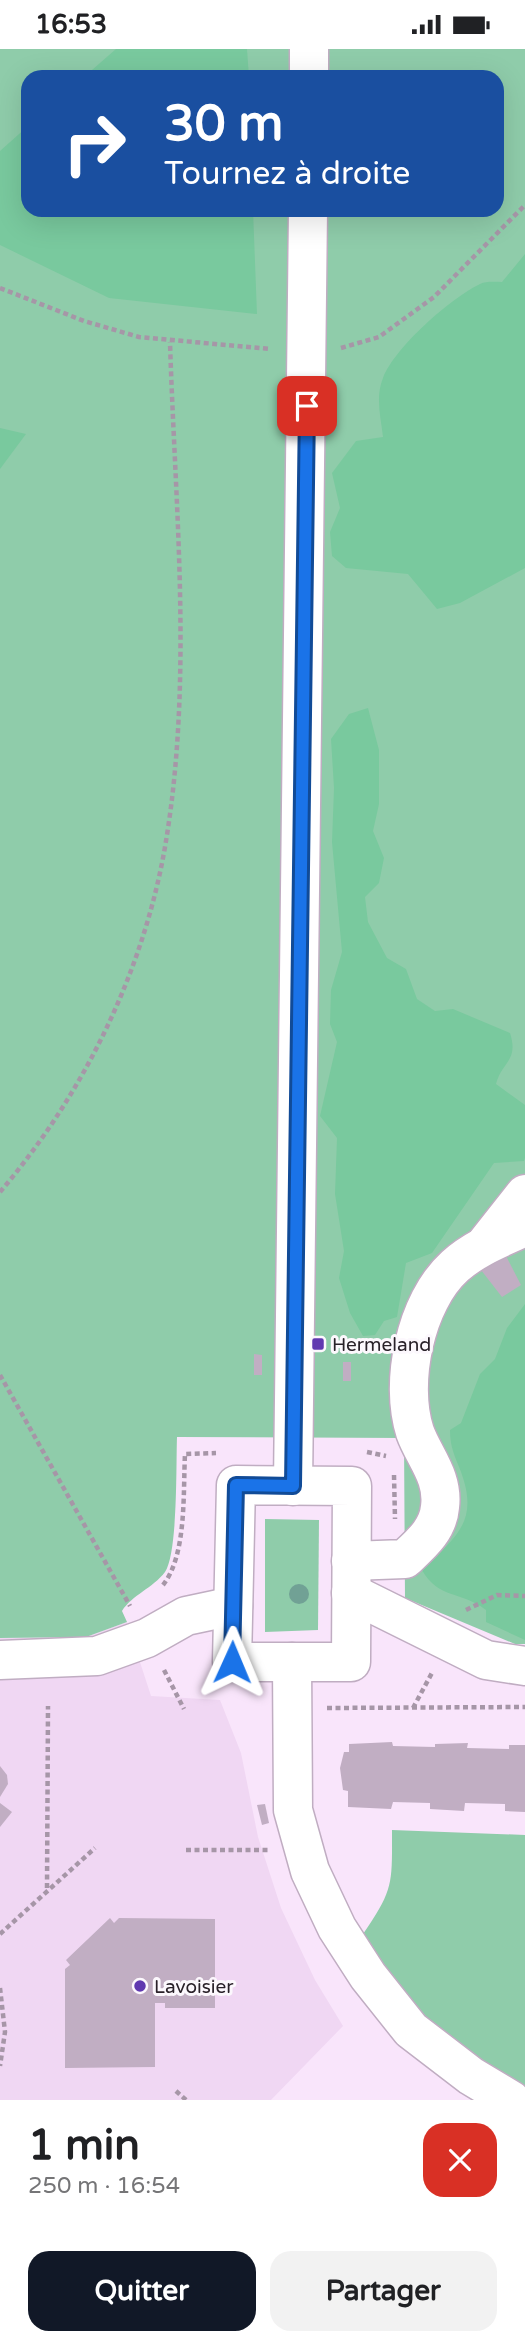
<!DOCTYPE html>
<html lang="fr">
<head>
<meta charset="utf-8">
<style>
	:root { --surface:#fff; --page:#f2f2f2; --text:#202124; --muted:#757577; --accent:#111827 }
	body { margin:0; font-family:"Varela Round",sans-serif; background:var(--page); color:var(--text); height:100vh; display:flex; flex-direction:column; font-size:26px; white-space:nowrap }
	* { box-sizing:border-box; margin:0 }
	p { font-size:23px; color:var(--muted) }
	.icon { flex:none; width:38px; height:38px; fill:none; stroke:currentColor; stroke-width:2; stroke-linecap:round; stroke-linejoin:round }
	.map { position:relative; height:2051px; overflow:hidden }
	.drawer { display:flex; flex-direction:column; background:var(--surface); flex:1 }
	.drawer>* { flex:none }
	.hud { position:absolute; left:21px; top:21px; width:483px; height:147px; border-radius:21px; box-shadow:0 7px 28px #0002; background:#1a4fa0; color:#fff; overflow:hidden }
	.pin { position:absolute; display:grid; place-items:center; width:60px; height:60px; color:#fff; margin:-30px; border-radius:14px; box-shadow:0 4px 10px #0006 }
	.me { position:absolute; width:77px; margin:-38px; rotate:1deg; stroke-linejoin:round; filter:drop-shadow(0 0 5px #0008) }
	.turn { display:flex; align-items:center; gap:24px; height:147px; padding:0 28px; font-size:32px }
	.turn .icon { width:91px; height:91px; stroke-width:2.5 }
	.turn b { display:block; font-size:49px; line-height:60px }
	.round { display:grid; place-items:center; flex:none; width:74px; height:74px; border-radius:21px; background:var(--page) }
	.summary { display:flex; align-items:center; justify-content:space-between; height:119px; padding:0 28px }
	h1 { font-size:42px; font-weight:700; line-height:52px }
	.cta { display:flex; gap:14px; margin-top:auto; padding:14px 28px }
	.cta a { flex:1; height:80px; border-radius:21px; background:var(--accent); color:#fff; font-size:28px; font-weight:700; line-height:80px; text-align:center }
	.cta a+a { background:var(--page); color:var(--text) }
	.status { display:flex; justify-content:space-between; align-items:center; height:49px; padding:0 35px; background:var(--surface); direction:ltr }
	.status svg { height:19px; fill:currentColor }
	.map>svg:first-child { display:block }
	.built { fill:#f0d7f3 }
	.green { fill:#8fccaa; fill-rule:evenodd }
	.forest { fill:#79c99e }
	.building { fill:#c1aec3 }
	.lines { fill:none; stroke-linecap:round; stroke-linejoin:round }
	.minor-casing { stroke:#c0adc2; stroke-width:41 }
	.path { stroke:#a696a7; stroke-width:4.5; stroke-dasharray:5 3.5; stroke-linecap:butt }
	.minor { stroke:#fff; stroke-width:38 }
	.tree { fill:#71a195 }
	.route-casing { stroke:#114b97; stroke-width:18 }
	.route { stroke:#1a73e8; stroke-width:12 }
	.poi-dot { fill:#6038b0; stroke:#fcf8fd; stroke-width:2.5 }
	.labels { text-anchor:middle; stroke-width:6; stroke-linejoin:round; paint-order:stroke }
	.poi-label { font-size:19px; fill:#292129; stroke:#fcf8fd; text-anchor:start }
</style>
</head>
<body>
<div class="status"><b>16:53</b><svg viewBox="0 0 49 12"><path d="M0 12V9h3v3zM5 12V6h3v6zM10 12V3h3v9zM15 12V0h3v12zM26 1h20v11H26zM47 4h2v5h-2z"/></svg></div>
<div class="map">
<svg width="525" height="2051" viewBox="0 0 525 2051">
	<rect width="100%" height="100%" fill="#f9e5fb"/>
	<!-- built -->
	<polygon class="built" points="127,1573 151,1647 220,1651 241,1704 258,1788 281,1859 315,1931 343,1977 271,2051 0,2051 0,1589 86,1588"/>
	<!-- green -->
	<g class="green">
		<path d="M0 0H525V1595H515L405 1549 404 1389 177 1388C176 1414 178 1504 165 1523 153 1539 132 1546 122 1562L127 1573 86 1588 0 1589ZM28 28H497V161H28Z"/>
		<polygon points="265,1470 319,1471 318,1581 265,1583"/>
		<path d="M392 1781 525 1786V2048L443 1988 405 1946 363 1885C394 1840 392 1835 392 1781Z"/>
	</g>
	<!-- forest -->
	<g class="forest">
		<polygon points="116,0 247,0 249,28 84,28"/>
		<polygon points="28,77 28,161 253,161 257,265 109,249 0,196 0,102"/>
		<path d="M525 205V519L460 554 437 560 408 525 346 519 332 507 330 483 340 459 332 424 356 392 383 388C381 369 375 348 383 329 395 298 451 249 480 235 486 232 495 233 502 233Z"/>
		<polygon points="0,379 26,385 0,420"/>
		<path d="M368 659 379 701V755L373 782 384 809 379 834 365 848 368 873 387 909 406 920 417 950 435 962 453 960 510 984C519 1012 502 1012 496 1035L525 1056V1109L524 1112 494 1114 432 1204 406 1214 397 1268 384 1272 375 1286 363 1287 350 1264 339 1229 344 1202 335 1145 337 1089 320 1067 337 993 330 975 331 941 342 903 332 793 334 739 331 690 349 665Z"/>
		<path d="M525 1255V1591L486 1573V1561C460 1541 439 1551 422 1521 454 1489 480 1474 461 1423 455 1407 450 1399 450 1381L461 1374 480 1325 495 1310 507 1279Z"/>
	</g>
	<!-- building -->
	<g class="building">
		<polygon points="505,1205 521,1236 502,1248 481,1221"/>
		<polygon points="254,1305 262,1306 262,1326 254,1326"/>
		<rect x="343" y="1313" width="8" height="19"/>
		<polygon points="392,1693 393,1697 435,1698 435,1695 468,1694 467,1699 509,1700 509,1696 525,1696 525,1763 505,1762 505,1755 465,1754 464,1762 430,1760 430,1754 393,1753 391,1760 348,1758 348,1742 343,1741 340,1719 344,1703 349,1703 349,1695"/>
		<polygon points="0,1717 7,1726 8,1735 0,1748"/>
		<polygon points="0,1754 12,1763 0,1778"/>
		<polygon points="265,1755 269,1774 262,1776 257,1756"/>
		<polygon points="110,1869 114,1874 119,1869 215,1870 215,1959 165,1959 165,1954 155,1954 155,2018 65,2019 65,1920 70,1916 66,1911"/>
	</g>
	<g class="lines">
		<defs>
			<g id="minor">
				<polyline points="309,28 309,0"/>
				<polyline points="487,1193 525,1145"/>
				<polygon points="236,1436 352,1437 351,1613 232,1613"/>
				<polyline points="293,1437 308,161"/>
				<path d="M351 1512 405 1510C421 1495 438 1481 440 1458 444 1428 424 1408 415 1383 399 1334 415 1253 455 1217 475 1199 501 1189 525 1178"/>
				<polyline points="351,1544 486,1611 525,1617"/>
				<polyline points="0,1611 97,1607 147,1589 186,1567 233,1557"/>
				<polyline points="292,1613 293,1761 310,1822 337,1879 368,1927 411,1981 471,2027 511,2051"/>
			</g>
		</defs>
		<!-- minor casing -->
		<use href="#minor" class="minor-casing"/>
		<!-- path -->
		<g class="path">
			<polyline points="0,239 84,272 139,288 270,300"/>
			<polyline points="341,299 379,288 434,248 525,156"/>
			<path d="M0 1143C84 1045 145 920 166 792 193 628 175 458 170 293"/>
			<polyline points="0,1326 130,1557"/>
			<polyline points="367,1403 386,1407"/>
			<polyline points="394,1426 395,1470"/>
			<path d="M163 1536C187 1506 183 1443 185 1405L216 1404"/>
			<polyline points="466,1561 497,1546 525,1547"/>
			<polyline points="164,1621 184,1660"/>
			<polyline points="327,1659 525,1658"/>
			<polyline points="413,1659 433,1622"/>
			<polyline points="186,1801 269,1801"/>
			<polyline points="47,1839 48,1657"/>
			<polyline points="0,1885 95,1799"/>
			<polyline points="0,1939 5,1983 0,2017"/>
			<polyline points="176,2042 186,2051"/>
		</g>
		<!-- minor -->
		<use href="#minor" class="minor"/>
	</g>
	<!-- trees -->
	<circle class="tree" cx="299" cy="1545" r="10"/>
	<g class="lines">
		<defs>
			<polyline id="route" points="232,1613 236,1436 293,1437 307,357"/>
		</defs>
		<!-- route casing -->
		<use href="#route" class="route-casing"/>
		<!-- route -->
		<use href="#route" class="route"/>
	</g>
	<!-- markers -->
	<g class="poi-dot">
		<rect x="311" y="1288" width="14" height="14" rx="3.5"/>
		<circle cx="140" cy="1937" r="7"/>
	</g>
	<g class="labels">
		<!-- poi labels -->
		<g class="poi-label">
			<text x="332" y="1302">Hermeland</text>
			<text x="154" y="1944">Lavoisier</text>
		</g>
	</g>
</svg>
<div class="pin" style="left:307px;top:357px;background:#d93025"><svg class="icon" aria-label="arrive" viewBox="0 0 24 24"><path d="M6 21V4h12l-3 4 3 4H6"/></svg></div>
<svg class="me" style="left:232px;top:1613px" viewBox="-20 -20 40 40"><path d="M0-17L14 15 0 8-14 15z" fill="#1a73e8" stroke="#fff" stroke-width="4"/></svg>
<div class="hud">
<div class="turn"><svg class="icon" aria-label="right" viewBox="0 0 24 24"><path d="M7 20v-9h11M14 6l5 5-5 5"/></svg><div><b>30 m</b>Tournez à droite</div></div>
</div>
</div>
<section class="drawer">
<div class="summary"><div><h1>1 min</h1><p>250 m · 16:54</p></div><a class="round" style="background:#d93025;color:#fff"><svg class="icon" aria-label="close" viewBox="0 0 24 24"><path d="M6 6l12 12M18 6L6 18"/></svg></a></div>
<div class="cta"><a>Quitter</a><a>Partager</a></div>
</section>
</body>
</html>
